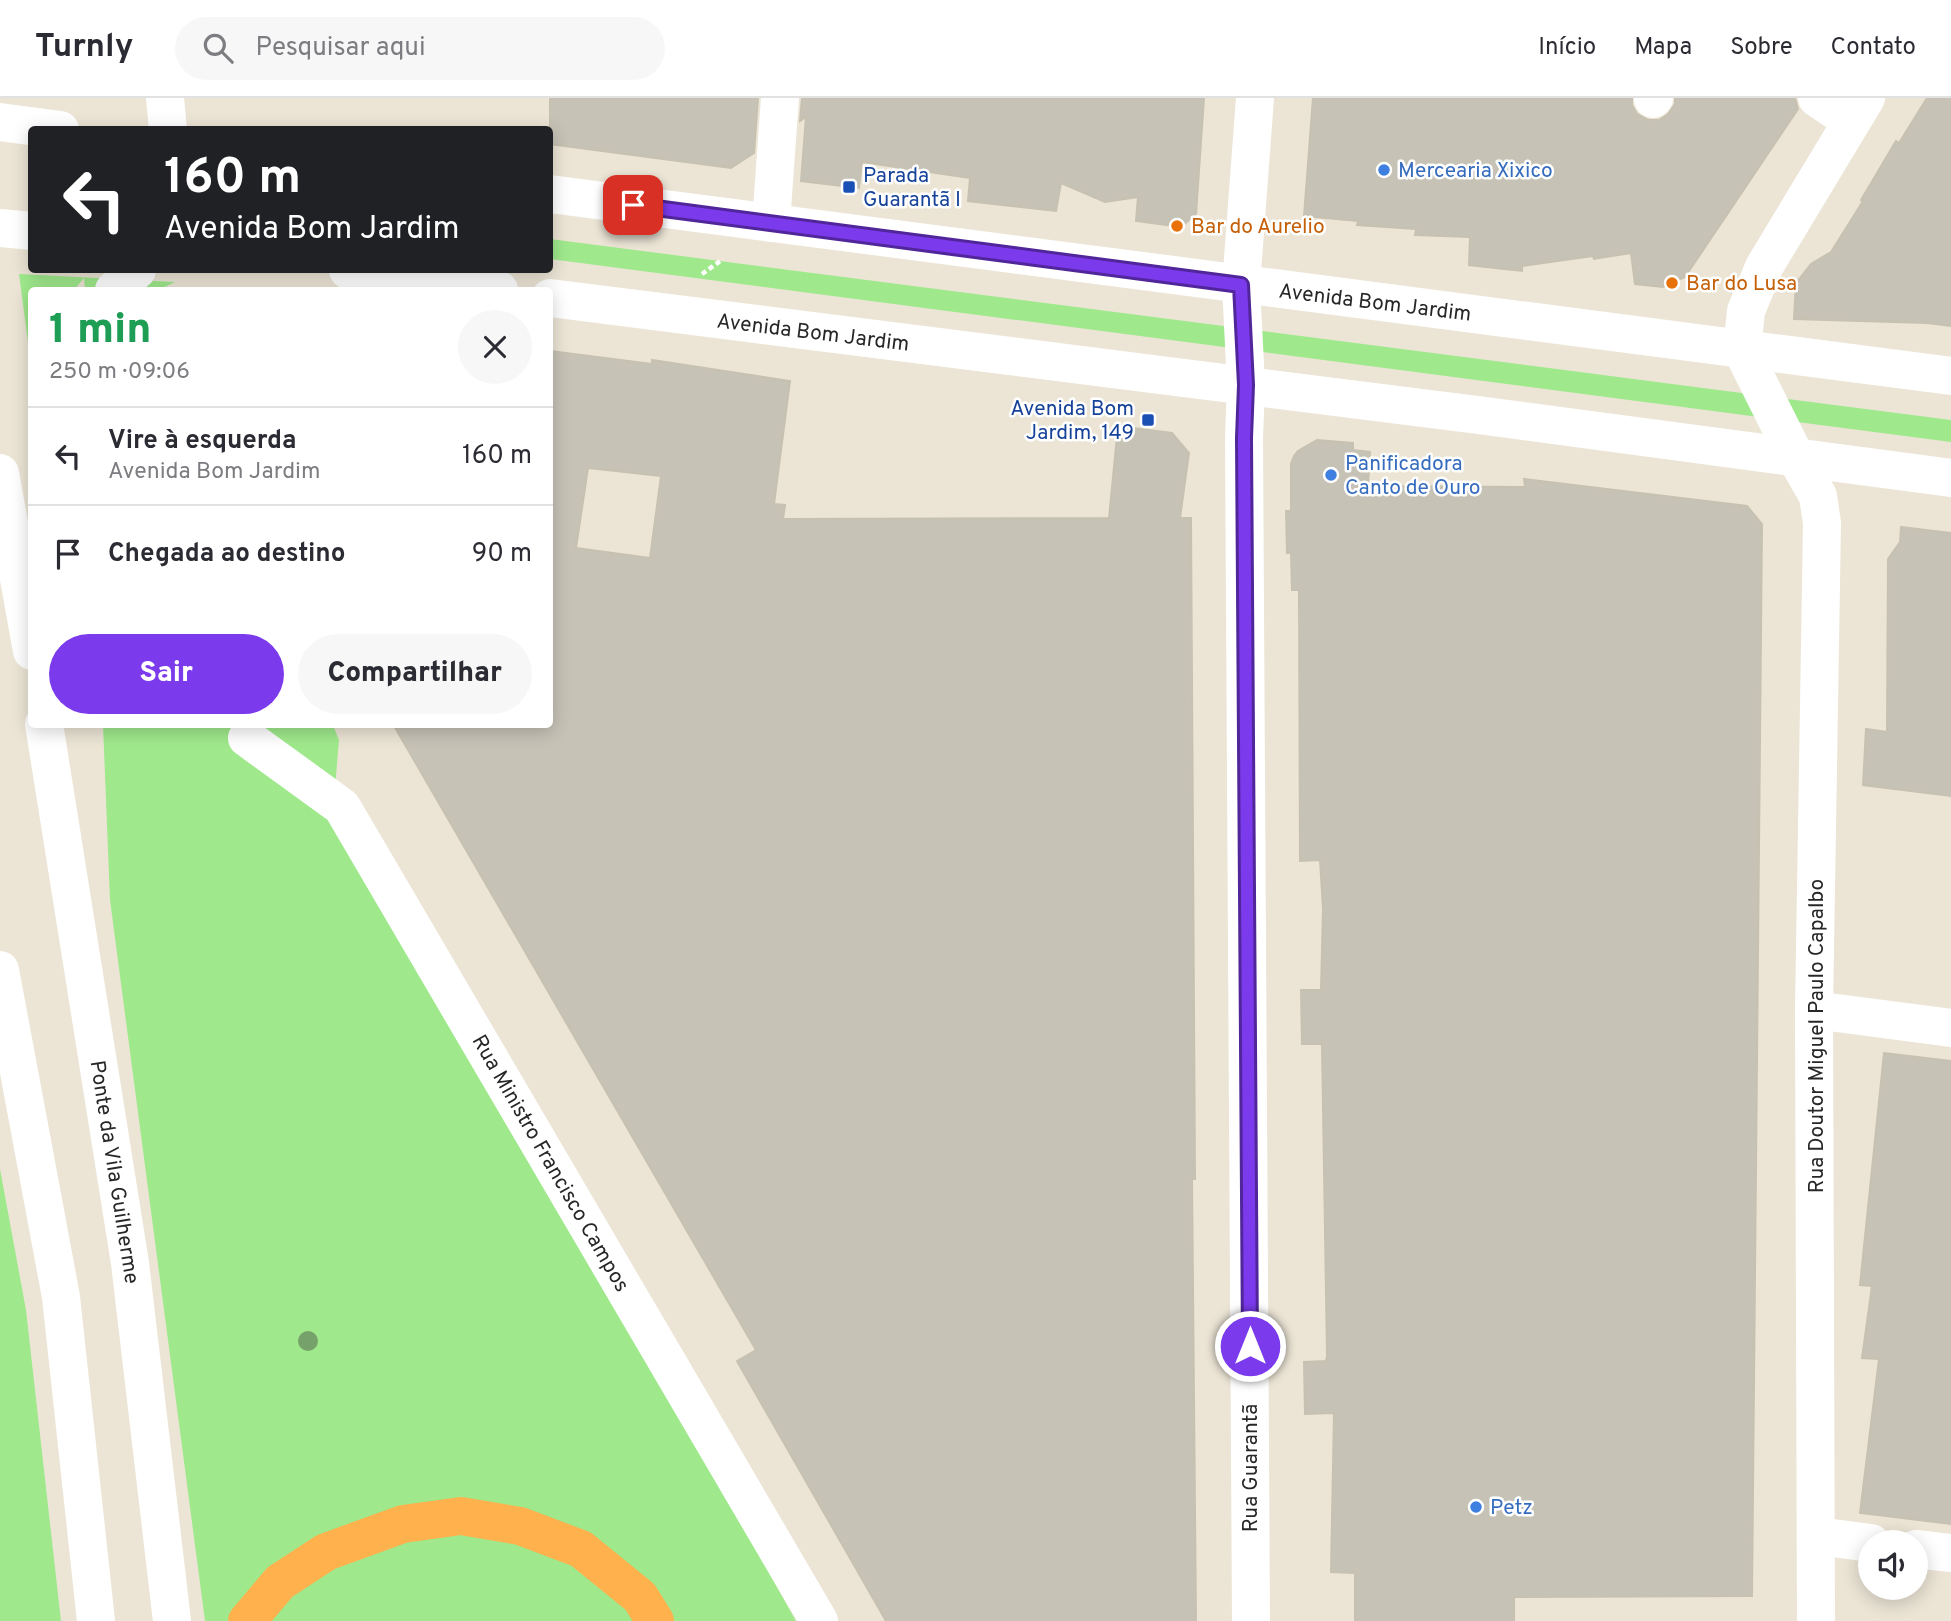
<!DOCTYPE html>
<html lang="pt">
<head>
<meta charset="utf-8">
<style>
	:root { --surface:#fff; --page:#f7f7f7; --text:#2b2b33; --muted:#7c7c81; --line:#e1e1e2; --accent:#7c3aed }
	body { margin:0; font-family:Overpass,sans-serif; background:var(--page); color:var(--text); height:100vh; display:flex; flex-direction:column; font-size:26px; white-space:nowrap }
	* { box-sizing:border-box; margin:0 }
	p { font-size:23px; color:var(--muted) }
	.icon { flex:none; width:38px; height:38px; fill:none; stroke:currentColor; stroke-width:2; stroke-linecap:round; stroke-linejoin:round }
	.map { position:relative; flex:1; overflow:hidden }
	.drawer { position:absolute; left:28px; top:189px; width:525px; height:441px; display:flex; flex-direction:column; background:var(--surface); border-radius:7px; box-shadow:0 4px 18px #0003 }
	.drawer>* { flex:none }
	.hud { position:absolute; left:28px; top:28px; width:525px; height:147px; border-radius:7px; box-shadow:0 4px 18px #0003; background:#202124; color:#fff; overflow:hidden }
	.buttons { position:absolute; left:1858px; top:1432px; display:grid; gap:14px }
	.buttons a { display:grid; place-items:center; width:70px; height:70px; border-radius:50%; background:var(--surface); box-shadow:0 4px 18px #0003; font-size:35px }
	.pin { position:absolute; display:grid; place-items:center; width:60px; height:60px; color:#fff; margin:-30px; border-radius:14px; box-shadow:0 4px 10px #0006 }
	.me { position:absolute; width:77px; margin:-38px; rotate:0deg; stroke-linejoin:round; filter:drop-shadow(0 0 5px #0008) }
	.turn { display:flex; align-items:center; gap:24px; height:147px; padding:0 21px; font-size:32px }
	.turn .icon { width:91px; height:91px; stroke-width:2.5 }
	.turn b { display:block; font-size:49px; line-height:60px }
	.round { display:grid; place-items:center; flex:none; width:74px; height:74px; border-radius:37px; background:var(--page) }
	.head { display:flex; align-items:center; justify-content:space-between; height:119px; padding:0 21px }
	h1 { font-size:42px; font-weight:800; line-height:52px; color:#1e9e55 }
	.button { display:flex; gap:14px; margin-top:auto; padding:14px 21px }
	.button a { flex:1; height:80px; border-radius:42px; background:var(--accent); color:#fff; font-size:28px; font-weight:800; line-height:80px; text-align:center }
	.button a+a { background:var(--page); color:var(--text) }
	ul { padding:0; list-style:none }
	li { display:flex; align-items:center; gap:21px; height:98px; padding:0 21px; border-top:2px solid var(--line) }
	li div { flex:1 }
	li b { display:block; font-size:26px }
	li em { font-style:normal }
	header { display:flex; align-items:center; gap:42px; box-sizing:border-box; height:98px; padding:0 35px; background:var(--surface); border-bottom:2px solid var(--line) }
	header strong { font-size:33px }
	nav { display:flex; gap:38px; margin-inline-start:auto; font-size:24px }
	.search { width:490px; height:63px; background:var(--page); display:flex; align-items:center; gap:18px; box-sizing:border-box; padding:0 24px; border-radius:38px; color:var(--muted); font-size:26px }
	.map>svg:first-child { display:block }
	.green { fill:#9fe98c }
	.building { fill:#c6c2b6; stroke:#c6c1b0; stroke-width:2; fill-rule:evenodd }
	.lines { fill:none; stroke-linecap:round; stroke-linejoin:round }
	.path { stroke:#fff; stroke-width:4.5; stroke-dasharray:5 3.5; stroke-linecap:butt }
	.street { stroke:#fff; stroke-width:38 }
	.secondary { stroke:#fff; stroke-width:38 }
	.highway { stroke:#ffb14d; stroke-width:38 }
	.tree { fill:#77a16a }
	.route-casing { stroke:#51269a; stroke-width:18 }
	.route { stroke:#7c3aed; stroke-width:12 }
	.shop-dot { fill:#3f7fe0; stroke:#fff; stroke-width:2.5 }
	.transit-dot { fill:#1a4fb4; stroke:#fff; stroke-width:2.5 }
	.food-dot { fill:#e8710a; stroke:#fff; stroke-width:2.5 }
	.labels { text-anchor:middle; stroke-width:5; stroke-linejoin:round; paint-order:stroke }
	.shop-label { font-size:21px; fill:#366cbe; stroke:#fff; text-anchor:start }
	.transit-label { font-size:21px; fill:#164399; stroke:#fff; text-anchor:start }
	.food-label { font-size:21px; fill:#c56008; stroke:#fff; text-anchor:start }
	.street-label { font-size:21px; fill:#272727; stroke:#fff }
</style>
</head>
<body>
<header>
<strong>Turnly</strong>
<div class="search"><svg class="icon" aria-label="search" viewBox="0 0 24 24"><circle cx="10" cy="10" r="6"/><path d="M15 15l6 6"/></svg>Pesquisar aqui</div>
<nav><a>Início</a><a>Mapa</a><a>Sobre</a><a>Contato</a></nav>
</header>
<div class="map">
<svg width="1951" height="1523" viewBox="0 0 1951 1523">
	<rect width="100%" height="100%" fill="#ece5d6"/>
	<!-- green -->
	<g class="green">
		<polygon points="550,141 1951,322 1951,344 550,161"/>
		<polygon points="19,176 175,184 158,192 85,192 84,180 74,192 32,192 31,267"/>
		<polygon points="103,627 333,627 339,642 334,702 796,1523 205,1523 110,802"/>
		<polygon points="0,1071 26,1212 61,1523 0,1523"/>
	</g>
	<!-- building -->
	<g class="building">
		<polygon points="550,0 758,0 754,55 731,70 550,46"/>
		<polygon points="802,0 1204,0 1196,116 1181,129 1136,123 1138,99 1105,104 1061,85 1056,113 968,103 970,80 862,64 859,90 801,83 806,19 800,23"/>
		<polygon points="1313,0 1632,0 1632,7 1637,16 1648,22 1659,22 1668,16 1675,6 1675,0 1795,0 1798,11 1685,179 1663,189 1635,186 1631,155 1594,161 1593,158 1522,168 1522,173 1486,169 1469,167 1470,139 1415,137 1416,131 1357,127 1358,123 1304,118"/>
		<polygon points="1927,0 1951,0 1951,228 1927,225 1794,221 1796,185 1811,166 1831,154 1863,103 1861,102 1896,43 1899,45"/>
		<path d="M550 253 652 266V262L790 283 774 406 785 407 783 421 1109 420 1118 328 1172 335 1189 355 1180 420H1191L1195 1081H1192L1196 1523H886L737 1263 756 1252 393 626H550ZM588 370 661 378 650 460 576 450Z"/>
		<polygon points="1317,342 1353,345 1353,352 1370,354 1368,388 1525,389 1524,381 1747,408 1762,426 1752,1498 1514,1499 1514,1523 1355,1523 1355,1475 1331,1474 1334,1315 1305,1316 1304,1264 1326,1263 1327,1258 1322,946 1302,946 1301,892 1321,892 1323,811 1320,762 1300,763 1299,492 1292,492 1291,455 1287,455 1286,413 1291,413 1291,366 1294,358 1298,353"/>
		<polygon points="1901,429 1951,435 1951,698 1863,687 1866,631 1887,634 1888,461 1900,444"/>
		<polygon points="1884,955 1951,963 1951,1426 1860,1415 1879,1261 1862,1260 1872,1188 1860,1187"/>
	</g>
	<g class="lines">
		<!-- path -->
		<polyline class="path" points="702,176 723,161"/>
		<!-- street -->
		<g class="street">
			<polyline points="165,0 168,32"/>
			<polyline points="1817,0 1851,23"/>
			<polyline points="1653,1 1654,0"/>
			<polyline points="771,125 780,0"/>
			<polyline points="1241,187 1255,0"/>
			<polyline points="247,640 342,709 819,1523"/>
			<polyline points="1814,912 1951,930"/>
			<polyline points="1817,1438 1871,1445"/>
			<polyline points="1916,1451 1951,1455"/>
			<polyline points="1816,1523 1814,912 1822,425 1818,398 1796,360 1742,252 1746,213 1764,169 1866,0"/>
		</g>
		<!-- secondary -->
		<g class="secondary">
			<polyline points="0,24 60,32"/>
			<polyline points="550,96 1951,278"/>
			<polyline points="0,130 32,133"/>
			<polyline points="348,172 499,192"/>
			<polyline points="1241,187 1246,287 1244,340 1251,1523"/>
			<polyline points="114,192 137,172"/>
			<polyline points="550,200 1478,317 1951,380"/>
			<polyline points="0,375 32,553"/>
			<polyline points="44,626 130,1165 172,1523"/>
			<polyline points="0,872 61,1199 96,1523"/>
		</g>
		<!-- highway -->
		<polyline class="highway" points="247,1523 280,1484 326,1454 403,1426 461,1418 520,1428 581,1451 640,1499 655,1523"/>
	</g>
	<!-- trees -->
	<circle class="tree" cx="308" cy="1243" r="10"/>
	<g class="lines">
		<defs>
			<polyline id="route" points="633,107 1241,187 1246,287 1244,340 1250,1248"/>
		</defs>
		<!-- route casing -->
		<use href="#route" class="route-casing"/>
		<!-- route -->
		<use href="#route" class="route"/>
	</g>
	<!-- markers -->
	<g class="shop-dot">
		<circle cx="1384" cy="72" r="7"/>
		<circle cx="1331" cy="377" r="7"/>
		<circle cx="1476" cy="1409" r="7"/>
	</g>
	<g class="transit-dot">
		<rect x="842" y="82" width="14" height="14" rx="3.5"/>
		<rect x="1141" y="315" width="14" height="14" rx="3.5"/>
	</g>
	<g class="food-dot">
		<circle cx="1177" cy="128" r="7"/>
		<circle cx="1672" cy="185" r="7"/>
	</g>
	<g class="labels">
		<!-- shop labels -->
		<g class="shop-label">
			<text x="1398" y="79">Mercearia Xixico</text>
			<text x="1345" y="372">Panificadora<tspan x="1345" dy="24">Canto de Ouro</tspan></text>
			<text x="1490" y="1416">Petz</text>
		</g>
		<!-- transit labels -->
		<g class="transit-label">
			<text x="863" y="84">Parada<tspan x="863" dy="24">Guarantã I</tspan></text>
			<text x="1134" y="317" text-anchor="end">Avenida Bom<tspan x="1134" dy="24">Jardim, 149</tspan></text>
		</g>
		<!-- food labels -->
		<g class="food-label">
			<text x="1191" y="135">Bar do Aurelio</text>
			<text x="1686" y="192">Bar do Lusa</text>
		</g>
		<!-- street labels -->
		<g class="street-label">
			<text transform="translate(1375 204) rotate(7)" y="7">Avenida Bom Jardim</text>
			<text transform="translate(813 234) rotate(7)" y="7">Avenida Bom Jardim</text>
			<text transform="translate(1816 938) rotate(-90)" y="7">Rua Doutor Miguel Paulo Capalbo</text>
			<text transform="translate(551 1065) rotate(60)" y="7">Rua Ministro Francisco Campos</text>
			<text transform="translate(115 1074) rotate(81)" y="7">Ponte da Vila Guilherme</text>
			<text transform="translate(1250 1370) rotate(-90)" y="7">Rua Guarantã</text>
		</g>
	</g>
</svg>
<div class="buttons">
<a><svg class="icon" aria-label="sound" viewBox="0 0 24 24"><path d="M4 9h4l5-4v14l-5-4H4zM17 9q2 3 0 6"/></svg></a>
</div>
<div class="pin" style="left:633px;top:107px;background:#d93025"><svg class="icon" aria-label="arrive" viewBox="0 0 24 24"><path d="M6 21V4h12l-3 4 3 4H6"/></svg></div>
<svg class="me" style="left:1250px;top:1248px" viewBox="-20 -20 40 40"><circle r="17" fill="#7c3aed" stroke="#fff" stroke-width="3"/><path d="M0-11L8 9 0 5-8 9z" fill="#fff"/></svg>
<div class="hud">
<div class="turn"><svg class="icon" aria-label="left" viewBox="0 0 24 24"><path d="M17 20v-9H6M10 6l-5 5 5 5"/></svg><div><b>160 m</b>Avenida Bom Jardim</div></div>
</div>
<section class="drawer">
<div class="head"><div><h1>1 min</h1><p>250 m · 09:06</p></div><a class="round"><svg class="icon" aria-label="close" viewBox="0 0 24 24"><path d="M6 6l12 12M18 6L6 18"/></svg></a></div>
<ul>
<li><svg class="icon" aria-label="left" viewBox="0 0 24 24"><path d="M17 20v-9H6M10 6l-5 5 5 5"/></svg><div><b>Vire à esquerda</b><p>Avenida Bom Jardim</p></div><em>160 m</em></li>
<li><svg class="icon" aria-label="arrive" viewBox="0 0 24 24"><path d="M6 21V4h12l-3 4 3 4H6"/></svg><div><b>Chegada ao destino</b></div><em>90 m</em></li>
</ul>
<div class="button"><a>Sair</a><a>Compartilhar</a></div>
</section>
</div>
</body>
</html>
